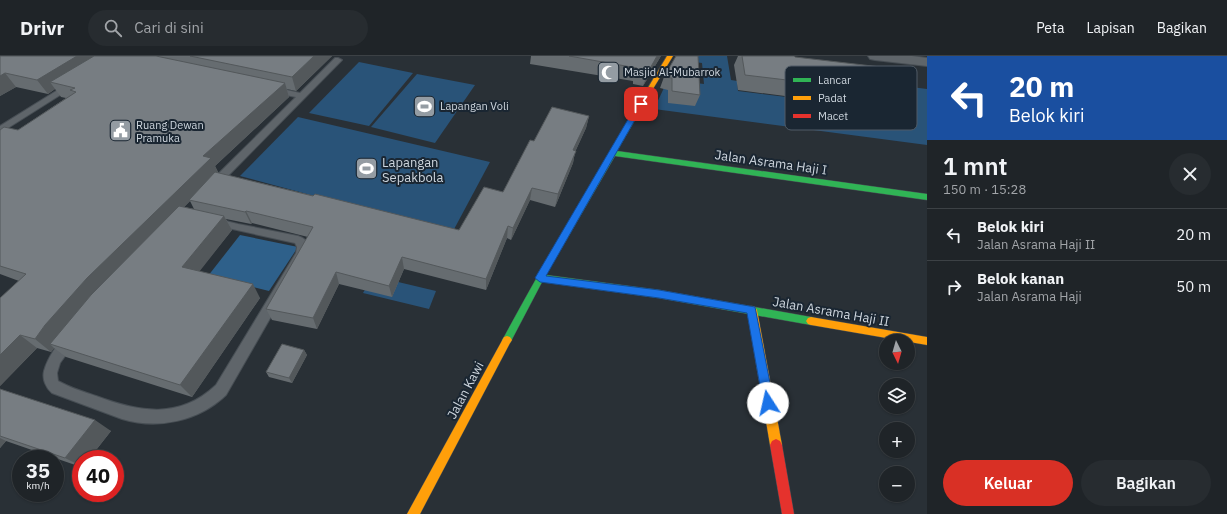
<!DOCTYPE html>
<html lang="id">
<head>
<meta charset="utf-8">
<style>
	:root { --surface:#1f2428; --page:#272c30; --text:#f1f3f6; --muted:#a1a4a8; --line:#3c4145; --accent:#d93025 }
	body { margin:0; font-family:"IBM Plex Sans",sans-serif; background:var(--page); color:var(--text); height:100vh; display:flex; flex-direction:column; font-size:15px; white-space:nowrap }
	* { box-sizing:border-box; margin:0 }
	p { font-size:13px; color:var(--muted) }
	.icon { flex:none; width:22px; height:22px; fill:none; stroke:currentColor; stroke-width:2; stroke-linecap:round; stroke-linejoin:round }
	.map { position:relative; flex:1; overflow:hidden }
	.panel { display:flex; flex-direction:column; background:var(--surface); width:300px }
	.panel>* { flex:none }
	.top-card { background:#1a4fa0; color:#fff; overflow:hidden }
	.needle { width:26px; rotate:175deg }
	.controls { position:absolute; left:879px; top:278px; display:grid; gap:8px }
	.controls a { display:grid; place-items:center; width:36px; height:36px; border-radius:50%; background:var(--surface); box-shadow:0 1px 3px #0004,0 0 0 1px var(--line); font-size:20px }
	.speed { position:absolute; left:12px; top:394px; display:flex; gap:8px; font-size:20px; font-weight:700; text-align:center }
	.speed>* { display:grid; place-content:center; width:52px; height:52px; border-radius:50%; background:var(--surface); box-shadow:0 1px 3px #0004,0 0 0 1px var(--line); line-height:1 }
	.speed small { font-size:10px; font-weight:400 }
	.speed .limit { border:6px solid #d22; background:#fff; color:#111 }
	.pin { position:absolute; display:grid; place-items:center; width:34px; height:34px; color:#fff; margin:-17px; border-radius:8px; box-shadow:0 2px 6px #0006 }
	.me { position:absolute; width:44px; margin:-22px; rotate:350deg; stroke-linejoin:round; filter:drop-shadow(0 0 3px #0008) }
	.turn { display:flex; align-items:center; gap:14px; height:84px; padding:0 16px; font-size:18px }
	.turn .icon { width:52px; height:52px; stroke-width:2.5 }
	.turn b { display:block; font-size:28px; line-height:34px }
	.round { display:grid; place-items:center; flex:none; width:42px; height:42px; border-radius:21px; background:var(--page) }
	.overview { display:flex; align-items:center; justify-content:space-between; height:68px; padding:0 16px }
	h1 { font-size:24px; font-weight:600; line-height:30px }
	.primary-button { display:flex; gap:8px; margin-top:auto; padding:8px 16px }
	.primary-button a { flex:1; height:46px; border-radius:24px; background:var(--accent); color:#fff; font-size:16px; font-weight:600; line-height:46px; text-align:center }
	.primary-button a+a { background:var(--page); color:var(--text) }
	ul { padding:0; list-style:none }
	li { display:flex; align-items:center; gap:12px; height:52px; padding:0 16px; border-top:1px solid var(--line) }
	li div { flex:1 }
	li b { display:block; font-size:15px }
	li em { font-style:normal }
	header { display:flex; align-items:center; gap:24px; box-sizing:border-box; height:56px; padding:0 20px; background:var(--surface); border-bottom:1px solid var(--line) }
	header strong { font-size:19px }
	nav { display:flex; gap:22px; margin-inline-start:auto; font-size:14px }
	.search { width:280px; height:36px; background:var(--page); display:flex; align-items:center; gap:10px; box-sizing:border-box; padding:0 14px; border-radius:22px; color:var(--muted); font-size:15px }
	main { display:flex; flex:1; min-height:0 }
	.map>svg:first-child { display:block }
	.green { fill:#295378; fill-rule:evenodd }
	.forest { fill:#2e608a }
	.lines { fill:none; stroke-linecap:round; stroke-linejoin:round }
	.lane-casing { stroke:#474e54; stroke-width:2 }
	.street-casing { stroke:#474e54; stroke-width:2 }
	.fast-casing { stroke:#474e54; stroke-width:1 }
	.slow-casing { stroke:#474e54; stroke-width:1 }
	.jam-casing { stroke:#474e54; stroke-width:1 }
	.lane { fill:#5f656a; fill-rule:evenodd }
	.street { fill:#5f656a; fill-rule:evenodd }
	.fast { fill:#30b455; fill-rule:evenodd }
	.slow { fill:#ff9f0a; fill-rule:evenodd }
	.jam { fill:#e5322d; fill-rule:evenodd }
	.wall { fill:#666c70; fill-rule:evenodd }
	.shaded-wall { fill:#53585b }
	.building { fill:#777d82; stroke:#53585b }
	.route { fill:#1a73e8; stroke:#114b97 }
	.labels { text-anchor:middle; stroke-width:4; stroke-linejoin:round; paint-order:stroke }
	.far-poi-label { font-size:11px; fill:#ced6de; stroke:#1a2632; text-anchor:start }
	.poi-label { font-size:13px; fill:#ced6de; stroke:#1a2632; text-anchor:start }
	.street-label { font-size:13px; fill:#ced6de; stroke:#1a2632 }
	.key { fill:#1a2632; stroke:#505b66; stroke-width:1 }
	.key-label { font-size:11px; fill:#ced6de }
</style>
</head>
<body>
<header>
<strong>Drivr</strong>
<div class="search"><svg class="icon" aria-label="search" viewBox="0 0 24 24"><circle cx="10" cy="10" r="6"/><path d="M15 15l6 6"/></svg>Cari di sini</div>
<nav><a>Peta</a><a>Lapisan</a><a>Bagikan</a></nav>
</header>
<main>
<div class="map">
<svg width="927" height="458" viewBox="0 0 927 458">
	<rect width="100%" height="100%" fill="#293036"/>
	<!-- green -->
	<g class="green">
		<path d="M679 0H727L731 24 737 25 738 35 883 53 871 26 927 33V89L654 53ZM680 4 702 7 704 28 680 25Z"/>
		<polygon points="359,6 413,17 369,70 309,57"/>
		<polygon points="417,18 475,29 435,87 371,71"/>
		<polygon points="298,61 490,106 452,177 240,120"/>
		<polygon points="373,220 436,235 429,253 363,237"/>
	</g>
	<!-- forest -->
	<polygon class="forest" points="240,179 298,191 269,235 208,220"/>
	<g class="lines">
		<defs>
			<g id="lane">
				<polygon points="335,2 338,2 342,4 217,131 209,131 208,129 209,127 296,41 270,36 269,34 270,32 273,31 300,37"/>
				<polygon points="69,27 72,27 76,29 0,77 0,70"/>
				<path d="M185 155 238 168 298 180C311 184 309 194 304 203L226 339C199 365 158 374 122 363L52 337C46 332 42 323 44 315 49 296 65 280 77 265 110 227 146 192 181 156ZM187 163 295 187 297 191 296 197 216 329C179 364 139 356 96 340 85 336 73 333 62 327L58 325 57 317 60 307 73 289 103 252Z"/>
			</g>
			<polygon id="street" points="868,0 912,0 927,2 927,10 875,4 870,3"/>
			<path id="fast" d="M643 43 646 45 617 95 927 138V144L615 100 546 219 659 234 811 261 814 262 816 265 814 268 811 269 659 242 542 226 510 287 507 288 504 287 502 284 504 281C547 201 594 123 640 45Z"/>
			<g id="slow">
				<polygon points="667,0 673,0 645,46 641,46 640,45"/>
				<polygon points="752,250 755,251 757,254 782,389 780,393 776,395 772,393 770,389 747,254 749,251"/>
				<polygon points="811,261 927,281 927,289 811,269 808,268 806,265 808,262"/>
				<polygon points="507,280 510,281 512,284 510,287 420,458 407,458 504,281"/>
			</g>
			<polygon id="jam" points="776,383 780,385 782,389 794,458 782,458 770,389 772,385"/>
		</defs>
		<!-- lane casing -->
		<use href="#lane" class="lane-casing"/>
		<!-- street casing -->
		<use href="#street" class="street-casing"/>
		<!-- fast casing -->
		<use href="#fast" class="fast-casing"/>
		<!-- slow casing -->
		<use href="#slow" class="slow-casing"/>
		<!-- jam casing -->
		<use href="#jam" class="jam-casing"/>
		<!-- lane -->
		<use href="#lane" class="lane"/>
		<!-- street -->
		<use href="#street" class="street"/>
		<!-- fast -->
		<use href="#fast" class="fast"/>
		<!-- slow -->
		<use href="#slow" class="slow"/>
		<!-- jam -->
		<use href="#jam" class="jam"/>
	</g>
	<!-- wall -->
	<g class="wall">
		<path d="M0 0H332L296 35 287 33 289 41 215 110 218 116V117L459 174 503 136 534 85 589 60 586 72 575 96 573 107 555 151 530 144 511 184 507 182 486 234 404 213 392 241 339 228 317 273 272 264 266 253 308 181 252 167 251 168 226 163 232 174 199 215 260 242 192 341 66 301 54 292 51 296 37 292 0 330 19 225 0 218V74H18L66 42 61 41 55 33 48 38 16 31 0 40ZM190 145 194 153 184 151Z"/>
		<polygon points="531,0 661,0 643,30 633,28 633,25 530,8"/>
		<polygon points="676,0 700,39 695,50 668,47 668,34 660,32 664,21"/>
		<polygon points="738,0 794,0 795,1 895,37 884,53 738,34 734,9"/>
		<polygon points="304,294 307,299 292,327 269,321 266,316"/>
		<polygon points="0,333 111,375 89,403 81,403 81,411 6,385 0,392"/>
	</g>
	<!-- shaded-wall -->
	<g class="shaded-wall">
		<polygon points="77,0 119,0 50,26 55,33 48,38 37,24"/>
		<polygon points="314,0 332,0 296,35 292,21"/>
		<polygon points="657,0 661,0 643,30 648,16"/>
		<polygon points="5,17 16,31 0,40 0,20"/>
		<polygon points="285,27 289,41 215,110 218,116 191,144 189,144 190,145 100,236 50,288 54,292 51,296 35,283 45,269 87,222 203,100"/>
		<polygon points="589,60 586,72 575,96 573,107 555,151 558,138 573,94"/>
		<polygon points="532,132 530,144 511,184 513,172"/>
		<polygon points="246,155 252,167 251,168 245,156"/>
		<polygon points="224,160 232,174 192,225 182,211"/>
		<polygon points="508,170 507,182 486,234 486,223"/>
		<polygon points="402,201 404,213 392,241 389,230"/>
		<polygon points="336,216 339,228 317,273 313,262"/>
		<polygon points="253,228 260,242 192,341 180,329"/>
		<polygon points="20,279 37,292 0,330 0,299"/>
		<polygon points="304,294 307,299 292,327 289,322"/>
		<polygon points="95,364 111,375 89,403 81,403 81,410 65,402"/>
		<polygon points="0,382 6,385 0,392"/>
	</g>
	<!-- building -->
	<g class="building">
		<polygon points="0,0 77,0 37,24 5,17 0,20"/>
		<polygon points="94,0 156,0 285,27 203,100 211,102 87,222 45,269 35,283 20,279 0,299 0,242 26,218 0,210 0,74 4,71 18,74 76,36 70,34 75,32 50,26"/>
		<polygon points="190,0 314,0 292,21"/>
		<polygon points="569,0 657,0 648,16 637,14 637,12"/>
		<polygon points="676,0 698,0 700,39 672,35 672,22 664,21"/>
		<polygon points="742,0 794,0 795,1 881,11 895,37 745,19"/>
		<polygon points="552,51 589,60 573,94 576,95 558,138 532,132 513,172 508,170 486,223 402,201 389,230 336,216 313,262 266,253 313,171 246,155 245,156 189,144 215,116 313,140 315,138 459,174 484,131 503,136 530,84 534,85"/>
		<polygon points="179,150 224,160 182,211 253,228 180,329 50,288 91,239"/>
		<polygon points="282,288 304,294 289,322 266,316"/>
		<polygon points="0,333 95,364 65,402 0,380"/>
	</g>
	<!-- route -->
	<polygon class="route" points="641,46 644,48 546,220 659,234 755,251 774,347 772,350 768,352 764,350 763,347 747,257 659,242 540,226 535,222 637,48"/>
	<!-- icons -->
	<defs>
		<symbol id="mosque-square" viewBox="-11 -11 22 22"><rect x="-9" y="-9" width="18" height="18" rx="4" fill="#949ca3" stroke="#1a2632"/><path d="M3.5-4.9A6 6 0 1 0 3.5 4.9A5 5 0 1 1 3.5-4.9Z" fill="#fff"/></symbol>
		<symbol id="stadium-square" viewBox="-11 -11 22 22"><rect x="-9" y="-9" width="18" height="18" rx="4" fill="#949ca3" stroke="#1a2632"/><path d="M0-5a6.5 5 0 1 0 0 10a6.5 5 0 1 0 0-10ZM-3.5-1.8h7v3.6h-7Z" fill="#fff"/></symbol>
		<symbol id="civic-square" viewBox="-11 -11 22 22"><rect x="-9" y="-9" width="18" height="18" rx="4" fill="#949ca3" stroke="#1a2632"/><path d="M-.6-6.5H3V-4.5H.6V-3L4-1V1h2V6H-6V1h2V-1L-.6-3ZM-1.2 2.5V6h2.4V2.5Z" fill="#fff"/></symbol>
	</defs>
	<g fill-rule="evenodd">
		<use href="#mosque-square" x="596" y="4" width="25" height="25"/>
		<use href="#stadium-square" x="412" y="38" width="25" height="25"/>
		<use href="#civic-square" x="108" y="62" width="25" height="25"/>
		<use href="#stadium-square" x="354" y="100" width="25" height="25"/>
	</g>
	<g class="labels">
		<!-- far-poi labels -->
		<g class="far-poi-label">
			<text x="624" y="20">Masjid Al-Mubarrok</text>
			<text x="440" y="54">Lapangan Voli</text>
			<text x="136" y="73">Ruang Dewan<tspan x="136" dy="13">Pramuka</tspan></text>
		</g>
		<!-- poi labels -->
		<g class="poi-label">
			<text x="382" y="111">Lapangan<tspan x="382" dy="15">Sepakbola</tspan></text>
		</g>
		<!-- street labels -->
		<g class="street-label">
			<text transform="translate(771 106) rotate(8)" y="5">Jalan Asrama Haji I</text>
			<text transform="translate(831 255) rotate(10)" y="5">Jalan Asrama Haji II</text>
			<text transform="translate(465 334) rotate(-62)" y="5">Jalan Kawi</text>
		</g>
	</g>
	<!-- legend -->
	<rect x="785" y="10" width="132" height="64" rx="6" class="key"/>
	<rect x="793" y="22" width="18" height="4" fill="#30b455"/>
	<rect x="793" y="40" width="18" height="4" fill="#ff9f0a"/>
	<rect x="793" y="58" width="18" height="4" fill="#e5322d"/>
	<g class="key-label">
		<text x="818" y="28">Lancar</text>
		<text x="818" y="46">Padat</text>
		<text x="818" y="64">Macet</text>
	</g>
</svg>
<div class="controls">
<a><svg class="needle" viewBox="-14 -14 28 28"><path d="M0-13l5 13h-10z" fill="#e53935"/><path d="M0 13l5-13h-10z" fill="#a1a4a8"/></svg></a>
<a><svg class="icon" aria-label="layers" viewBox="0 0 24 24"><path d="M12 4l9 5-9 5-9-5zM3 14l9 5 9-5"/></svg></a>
<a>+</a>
<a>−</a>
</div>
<div class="speed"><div>35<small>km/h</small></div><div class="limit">40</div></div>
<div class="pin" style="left:641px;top:48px;background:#d93025"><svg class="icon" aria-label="arrive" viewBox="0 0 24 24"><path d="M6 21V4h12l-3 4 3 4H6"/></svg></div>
<svg class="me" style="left:768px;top:347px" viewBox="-20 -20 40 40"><circle r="19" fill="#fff"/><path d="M0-13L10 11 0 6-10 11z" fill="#1a73e8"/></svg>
</div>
<section class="panel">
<div class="top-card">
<div class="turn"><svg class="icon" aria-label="left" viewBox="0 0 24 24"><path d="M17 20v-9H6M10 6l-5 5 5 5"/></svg><div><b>20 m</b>Belok kiri</div></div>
</div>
<div class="overview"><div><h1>1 mnt</h1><p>150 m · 15:28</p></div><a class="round"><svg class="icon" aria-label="close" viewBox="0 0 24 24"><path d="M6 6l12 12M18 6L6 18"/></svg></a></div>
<ul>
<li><svg class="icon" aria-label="left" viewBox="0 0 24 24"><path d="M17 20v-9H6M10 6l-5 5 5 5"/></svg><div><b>Belok kiri</b><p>Jalan Asrama Haji II</p></div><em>20 m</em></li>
<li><svg class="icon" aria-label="right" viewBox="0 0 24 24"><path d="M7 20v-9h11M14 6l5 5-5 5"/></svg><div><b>Belok kanan</b><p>Jalan Asrama Haji</p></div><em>50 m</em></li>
</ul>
<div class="primary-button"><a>Keluar</a><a>Bagikan</a></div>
</section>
</main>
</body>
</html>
